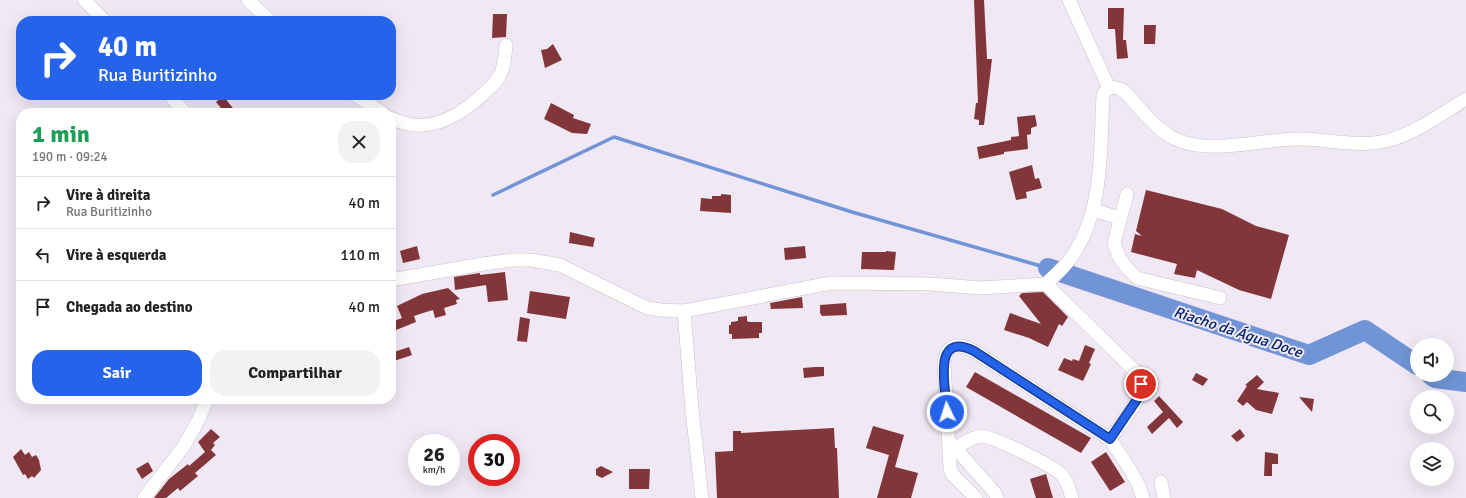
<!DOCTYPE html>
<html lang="pt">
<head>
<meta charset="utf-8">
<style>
	:root { --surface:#fff; --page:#f2f2f2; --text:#202124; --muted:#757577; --line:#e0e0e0; --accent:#2563eb }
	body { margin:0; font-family:Signika,sans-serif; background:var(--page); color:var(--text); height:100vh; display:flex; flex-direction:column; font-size:15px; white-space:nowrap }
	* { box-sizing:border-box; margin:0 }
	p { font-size:13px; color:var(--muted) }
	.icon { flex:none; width:22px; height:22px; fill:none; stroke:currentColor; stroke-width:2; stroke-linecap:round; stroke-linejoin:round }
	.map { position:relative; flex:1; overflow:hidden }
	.sheet { position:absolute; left:16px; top:108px; width:380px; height:296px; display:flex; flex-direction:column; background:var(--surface); border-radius:16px; box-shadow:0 4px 16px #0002 }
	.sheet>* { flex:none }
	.guide { position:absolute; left:16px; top:16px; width:380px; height:84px; border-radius:16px; box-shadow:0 4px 16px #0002; background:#2563eb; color:#fff; overflow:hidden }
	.tools { position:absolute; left:1410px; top:338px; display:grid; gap:8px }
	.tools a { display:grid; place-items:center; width:44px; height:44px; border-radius:50%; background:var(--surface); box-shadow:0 4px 16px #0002; font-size:20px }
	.speed { position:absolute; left:408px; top:434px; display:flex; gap:8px; font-size:20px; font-weight:700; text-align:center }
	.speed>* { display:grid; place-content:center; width:52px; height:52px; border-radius:50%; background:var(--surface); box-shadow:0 4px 16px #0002; line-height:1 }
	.speed small { font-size:10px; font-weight:400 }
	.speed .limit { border:6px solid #d22; background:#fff; color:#111 }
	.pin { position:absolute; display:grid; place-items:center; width:34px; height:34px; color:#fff; margin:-17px; border:2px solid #fff; border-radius:50%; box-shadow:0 1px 4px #0007 }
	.me { position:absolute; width:44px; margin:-22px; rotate:356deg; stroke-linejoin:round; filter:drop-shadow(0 0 3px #0008) }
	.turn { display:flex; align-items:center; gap:14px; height:84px; padding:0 16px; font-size:18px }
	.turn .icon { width:52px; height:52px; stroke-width:2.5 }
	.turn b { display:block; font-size:28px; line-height:34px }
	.round { display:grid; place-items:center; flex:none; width:42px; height:42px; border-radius:16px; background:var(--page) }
	.headline { display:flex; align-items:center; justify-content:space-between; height:68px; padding:0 16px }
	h1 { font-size:24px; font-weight:700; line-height:30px; color:#1e9e55 }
	.cta { display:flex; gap:8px; margin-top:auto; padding:8px 16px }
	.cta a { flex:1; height:46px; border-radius:16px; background:var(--accent); color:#fff; font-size:16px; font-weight:700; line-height:46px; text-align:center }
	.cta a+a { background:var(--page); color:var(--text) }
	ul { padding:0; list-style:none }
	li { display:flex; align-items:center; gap:12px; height:52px; padding:0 16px; border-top:1px solid var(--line) }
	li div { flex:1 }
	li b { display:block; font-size:15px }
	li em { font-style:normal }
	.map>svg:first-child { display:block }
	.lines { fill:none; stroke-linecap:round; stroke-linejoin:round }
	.stream { stroke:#7094d5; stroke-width:3.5 }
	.river { stroke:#7094d5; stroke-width:20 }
	.building { fill:#823639 }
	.minor-casing { stroke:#c9c1cc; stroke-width:14 }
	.minor { stroke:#fff; stroke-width:13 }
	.route-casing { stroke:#184099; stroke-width:10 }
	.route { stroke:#2563eb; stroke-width:7 }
	.labels { text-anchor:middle; stroke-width:4; stroke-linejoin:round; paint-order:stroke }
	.water-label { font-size:15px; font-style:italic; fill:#00216c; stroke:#f0e8f4 }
</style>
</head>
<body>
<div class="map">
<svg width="1466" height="498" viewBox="0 0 1466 498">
	<rect width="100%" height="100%" fill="#f0e8f4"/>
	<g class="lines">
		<!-- stream -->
		<polyline class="stream" points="493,195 614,137 852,212 1048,268"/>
		<!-- river -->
		<g class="river">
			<polyline points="1048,268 1309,355 1365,330 1417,365"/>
			<polyline points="1431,375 1435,378 1466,382"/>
		</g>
	</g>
	<!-- building -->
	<g class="building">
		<polygon points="974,0 984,0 987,59 992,59 984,125 979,125 979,120 974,119 976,103 978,103"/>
		<polygon points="1108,8 1124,8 1123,40 1126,40 1128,58 1117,59 1115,29 1108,29"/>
		<polygon points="493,14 507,14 506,37 492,38"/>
		<polygon points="1144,25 1156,25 1155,44 1144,44"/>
		<polygon points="553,44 562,60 545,68 541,50 547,49"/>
		<polygon points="223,96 237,113 225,113 216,102"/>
		<polygon points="551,103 574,115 573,118 591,124 587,134 572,133 544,119"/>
		<polygon points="1035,115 1037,126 1031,128 1031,134 1027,135 1028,149 1004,152 1004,154 979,159 977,147 1011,140 1011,137 1019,136 1017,117"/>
		<polygon points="1032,165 1035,179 1039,178 1042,188 1026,192 1027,198 1016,200 1009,172"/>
		<polygon points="1146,190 1222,209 1256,226 1289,235 1271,299 1239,290 1197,270 1195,278 1174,274 1177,264 1131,252 1135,234 1142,236 1136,231"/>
		<polygon points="721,194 731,195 731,213 700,211 701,198 712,199 712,196 721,196"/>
		<polygon points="570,232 595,238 593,247 569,243"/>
		<polygon points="417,246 420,259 403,263 400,251"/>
		<polygon points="805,246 806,258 785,260 784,248"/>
		<polygon points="886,251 896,252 894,270 861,269 862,252 886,252"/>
		<polygon points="505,272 508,300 488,302 486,285 455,290 454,277 480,273 480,275"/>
		<polygon points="448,288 460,299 456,300 457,304 444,308 446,315 435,318 433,310 423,313 414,316 416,322 391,332 391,322 402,318 397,306 422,294"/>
		<polygon points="530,291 570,297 566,319 527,313"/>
		<polygon points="1043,292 1068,317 1062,326 1059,324 1048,347 1029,338 1004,330 1010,313 1041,324 1019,296 1022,293"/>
		<polygon points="802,297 803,308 771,309 770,303"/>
		<polygon points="846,303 847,315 822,316 820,313 820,305"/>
		<polygon points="747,316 747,321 749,322 762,322 762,333 759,333 759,338 732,339 732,334 729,334 729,325 731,325 731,322 738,321 738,317"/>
		<polygon points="520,317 530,319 527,342 517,341"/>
		<polygon points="1085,345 1095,349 1089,363 1091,364 1083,381 1058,370 1064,358 1072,361 1073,359 1079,361"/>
		<polygon points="409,347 412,355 391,362 391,353"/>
		<polygon points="815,367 824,367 824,376 804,378 803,368"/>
		<polygon points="975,372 1091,438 1081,453 966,387"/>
		<polygon points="1196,373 1208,379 1203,386 1192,380"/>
		<polygon points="1257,375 1264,382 1257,389 1279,393 1272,414 1256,410 1247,402 1243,406 1237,401 1247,386 1245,385"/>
		<polygon points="1159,396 1183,422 1177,428 1169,418 1152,434 1147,427 1163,412 1154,401"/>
		<polygon points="1299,397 1314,399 1312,412"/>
		<polygon points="873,426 904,435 895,467 918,473 911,498 877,498 889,455 866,448"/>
		<polygon points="834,428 835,448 837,448 839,498 717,498 715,452 733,451 733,431 741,431 741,433"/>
		<polygon points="211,429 220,437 213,443 215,445 211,450 216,455 195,473 198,476 180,491 178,488 166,498 154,498 169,479 188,464 189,466 205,452 198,442"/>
		<polygon points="1240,429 1245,436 1237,442 1231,436"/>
		<polygon points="21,449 25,455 29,452 32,457 36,455 39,460 41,470 34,478 32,476 28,479 25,474 23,475 13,457"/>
		<polygon points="1106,452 1125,482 1110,491 1091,462"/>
		<polygon points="1265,452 1278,454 1278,464 1272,464 1272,476 1264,476"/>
		<polygon points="148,462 153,471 142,479 136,469"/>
		<polygon points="601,466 613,472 602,478 596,475 596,469"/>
		<polygon points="629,469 650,469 649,489 629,489"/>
		<polygon points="1046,474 1053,498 1036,498 1030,479"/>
	</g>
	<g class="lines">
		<defs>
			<g id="minor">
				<polyline points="84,0 105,21"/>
				<polyline points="248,0 270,21"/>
				<polyline points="1069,0 1109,88"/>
				<polyline points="170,95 185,113"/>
				<polyline points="355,95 383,113"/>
				<path d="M391 118C424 135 454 120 480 97 487 90 496 84 500 75 505 66 505 54 506 45"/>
				<polyline points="1127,194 1114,243 1119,257 1127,268 1137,278 1220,298"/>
				<polyline points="1094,210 1119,218"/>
				<path d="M391 280 483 264 513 260H532L560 265 647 308 661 310 684 311 831 283 931 284 980 288 1046 284C1055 275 1066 266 1073 255 1104 208 1100 149 1103 95 1108 85 1116 86 1125 92 1140 108 1155 129 1175 139 1208 155 1259 140 1295 139 1325 138 1356 148 1386 141 1415 134 1441 114 1466 99"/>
				<path d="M1046 284 1135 371C1138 375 1141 380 1141 385 1142 400 1119 426 1110 439"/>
				<polyline points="684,311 692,410 702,498"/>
				<polyline points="950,442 995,493 997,498"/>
				<path d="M955 448C963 444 972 437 981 436 992 436 1054 466 1062 475 1067 482 1070 490 1072 498"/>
				<polyline points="1161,482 1164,498"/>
				<polyline points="144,498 184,446 199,419 207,399"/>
				<path d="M976 498 951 473 950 467 944 364C946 343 958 343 974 351L1110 439 1131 471 1139 486 1143 498"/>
			</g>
		</defs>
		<!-- minor casing -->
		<use href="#minor" class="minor-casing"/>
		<!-- minor -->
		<use href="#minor" class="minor"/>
	</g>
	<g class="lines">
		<defs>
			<path id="route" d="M947 412C946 389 931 330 974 351L1110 439 1138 398 1141 384"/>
		</defs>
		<!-- route casing -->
		<use href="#route" class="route-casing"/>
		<!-- route -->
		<use href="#route" class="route"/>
	</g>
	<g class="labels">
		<!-- water labels -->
		<g class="water-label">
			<text transform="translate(1238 332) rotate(18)" y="5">Riacho da Água Doce</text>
		</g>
	</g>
</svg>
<div class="tools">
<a><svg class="icon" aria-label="sound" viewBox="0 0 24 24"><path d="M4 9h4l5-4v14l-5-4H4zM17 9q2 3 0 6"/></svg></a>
<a><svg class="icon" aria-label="search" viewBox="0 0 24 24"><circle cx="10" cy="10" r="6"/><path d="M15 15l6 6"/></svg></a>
<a><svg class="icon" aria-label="layers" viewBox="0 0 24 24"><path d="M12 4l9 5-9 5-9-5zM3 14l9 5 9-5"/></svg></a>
</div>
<div class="speed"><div>26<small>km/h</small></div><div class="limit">30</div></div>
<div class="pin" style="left:1141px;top:384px;background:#d93025"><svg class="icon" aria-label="arrive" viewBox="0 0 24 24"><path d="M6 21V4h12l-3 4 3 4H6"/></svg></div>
<svg class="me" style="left:947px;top:412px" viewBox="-20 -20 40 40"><circle r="17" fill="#2563eb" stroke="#fff" stroke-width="3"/><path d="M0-11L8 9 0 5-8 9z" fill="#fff"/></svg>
<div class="guide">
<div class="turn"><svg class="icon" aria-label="right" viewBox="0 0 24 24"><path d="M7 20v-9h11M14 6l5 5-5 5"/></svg><div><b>40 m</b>Rua Buritizinho</div></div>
</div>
<section class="sheet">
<div class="headline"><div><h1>1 min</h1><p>190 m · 09:24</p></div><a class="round"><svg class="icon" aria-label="close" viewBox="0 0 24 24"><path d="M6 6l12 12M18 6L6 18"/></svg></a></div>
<ul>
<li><svg class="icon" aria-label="right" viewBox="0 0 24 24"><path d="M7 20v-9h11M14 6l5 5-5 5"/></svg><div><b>Vire à direita</b><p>Rua Buritizinho</p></div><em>40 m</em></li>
<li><svg class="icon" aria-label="left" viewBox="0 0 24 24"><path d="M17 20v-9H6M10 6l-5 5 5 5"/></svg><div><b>Vire à esquerda</b></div><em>110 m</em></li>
<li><svg class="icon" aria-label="arrive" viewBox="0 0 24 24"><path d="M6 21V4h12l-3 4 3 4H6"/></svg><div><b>Chegada ao destino</b></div><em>40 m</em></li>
</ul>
<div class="cta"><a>Sair</a><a>Compartilhar</a></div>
</section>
</div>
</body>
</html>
